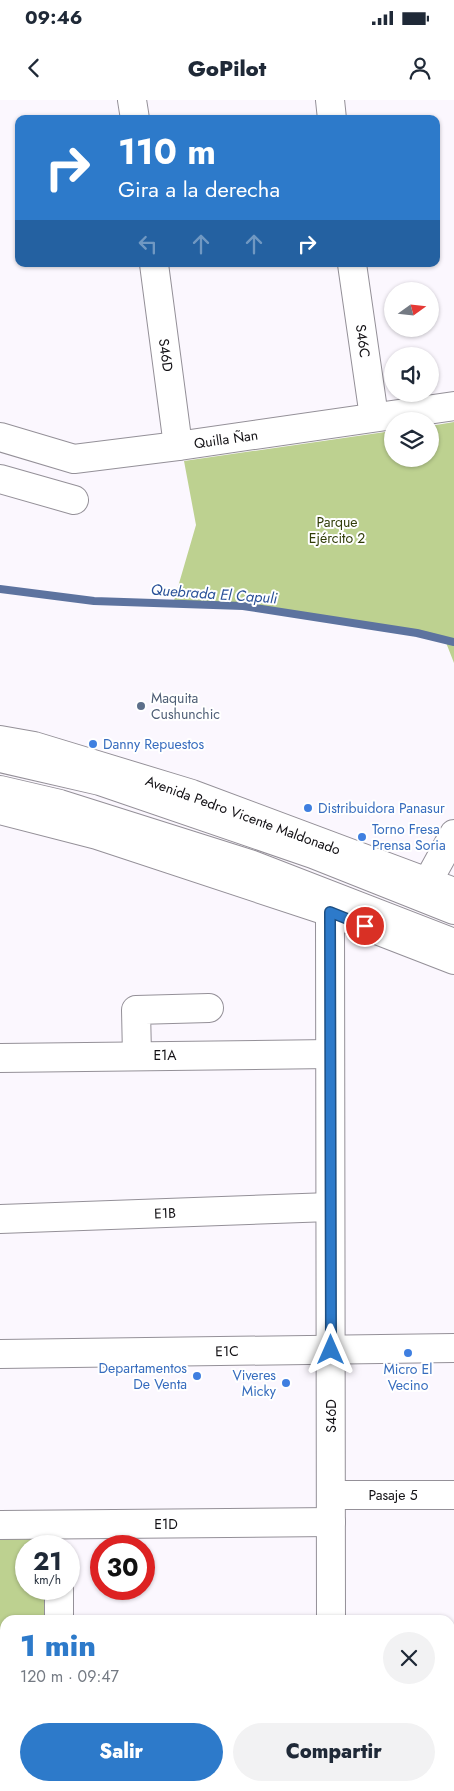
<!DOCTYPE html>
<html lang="es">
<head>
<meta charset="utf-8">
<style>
	:root { --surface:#fff; --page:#f2f2f3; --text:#1f2937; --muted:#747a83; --accent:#2d7aca }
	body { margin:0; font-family:Jost,sans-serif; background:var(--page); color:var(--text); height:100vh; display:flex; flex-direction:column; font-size:19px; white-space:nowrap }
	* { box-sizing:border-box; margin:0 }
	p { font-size:16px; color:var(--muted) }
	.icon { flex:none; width:28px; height:28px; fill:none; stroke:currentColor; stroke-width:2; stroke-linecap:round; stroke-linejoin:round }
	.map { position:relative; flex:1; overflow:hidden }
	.sheet { position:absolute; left:0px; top:1515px; width:455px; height:176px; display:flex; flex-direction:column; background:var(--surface); border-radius:15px 15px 0 0; box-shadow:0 1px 4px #0004 }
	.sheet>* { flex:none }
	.guide { position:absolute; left:15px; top:15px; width:425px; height:152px; border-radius:10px; box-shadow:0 1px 4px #0004; background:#2d7aca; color:#fff; overflow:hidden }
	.needle { width:32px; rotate:75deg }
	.fabs { position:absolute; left:384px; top:182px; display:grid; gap:10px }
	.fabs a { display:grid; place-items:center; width:55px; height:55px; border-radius:50%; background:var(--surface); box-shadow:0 1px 4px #0004; font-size:25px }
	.speed { position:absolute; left:15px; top:1435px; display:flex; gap:10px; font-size:25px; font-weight:700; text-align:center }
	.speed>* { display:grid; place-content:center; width:65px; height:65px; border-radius:50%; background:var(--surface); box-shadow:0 1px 4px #0004; line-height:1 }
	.speed small { font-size:12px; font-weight:400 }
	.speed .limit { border:8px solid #d22; background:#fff; color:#111 }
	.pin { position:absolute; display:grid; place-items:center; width:42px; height:42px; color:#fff; margin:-21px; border:2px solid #fff; border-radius:50%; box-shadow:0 1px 5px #0007 }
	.me { position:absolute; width:55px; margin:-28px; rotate:0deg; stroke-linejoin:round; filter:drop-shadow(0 0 4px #0008) }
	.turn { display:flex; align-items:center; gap:18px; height:105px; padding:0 20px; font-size:22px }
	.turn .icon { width:65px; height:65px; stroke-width:2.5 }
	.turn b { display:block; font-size:35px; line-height:42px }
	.lanes { display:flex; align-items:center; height:48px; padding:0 20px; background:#0003; justify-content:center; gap:25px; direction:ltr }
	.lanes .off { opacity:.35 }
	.round { display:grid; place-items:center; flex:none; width:52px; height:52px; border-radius:26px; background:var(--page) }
	.headline { display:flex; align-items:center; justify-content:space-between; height:85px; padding:0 20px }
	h1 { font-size:30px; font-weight:800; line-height:38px; color:var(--accent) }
	.action { display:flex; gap:10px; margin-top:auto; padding:10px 20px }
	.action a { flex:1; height:58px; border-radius:30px; background:var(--accent); color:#fff; font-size:20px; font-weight:800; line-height:58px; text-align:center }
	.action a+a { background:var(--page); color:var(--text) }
	.status { display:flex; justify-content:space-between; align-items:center; height:35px; padding:0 25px; background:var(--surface); direction:ltr }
	.status svg { height:14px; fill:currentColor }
	header { display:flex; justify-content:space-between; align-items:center; height:65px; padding:0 20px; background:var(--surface); font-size:22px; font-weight:800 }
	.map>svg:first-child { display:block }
	.green { fill:#bdd190 }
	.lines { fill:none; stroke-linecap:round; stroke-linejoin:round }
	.stream { stroke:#5d739f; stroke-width:8 }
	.minor-casing { stroke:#949098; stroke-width:30 }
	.major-casing { stroke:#949098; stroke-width:30 }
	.minor { stroke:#fff; stroke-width:28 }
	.major { stroke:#fff; stroke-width:28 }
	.route-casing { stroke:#1d4f83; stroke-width:12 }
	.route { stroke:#2d7aca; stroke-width:9 }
	.service-dot { fill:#5c6f8a; stroke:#fff; stroke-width:2 }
	.shop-dot { fill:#3f7fe0; stroke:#fff; stroke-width:2 }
	.labels { text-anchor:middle; stroke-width:4; stroke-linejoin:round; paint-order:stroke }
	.street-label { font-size:14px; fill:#121014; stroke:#fff }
	.park-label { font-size:14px; fill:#313d08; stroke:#fff }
	.service-label { font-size:14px; fill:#4e5e75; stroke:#fff; text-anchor:start }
	.shop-label { font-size:14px; fill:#366cbe; stroke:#fff; text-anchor:start }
	.water-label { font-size:15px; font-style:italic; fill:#2a5199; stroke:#fff }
</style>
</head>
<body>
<div class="status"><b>09:46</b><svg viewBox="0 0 49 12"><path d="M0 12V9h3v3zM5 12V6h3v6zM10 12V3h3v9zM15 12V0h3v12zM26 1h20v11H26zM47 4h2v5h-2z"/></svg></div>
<header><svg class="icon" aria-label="back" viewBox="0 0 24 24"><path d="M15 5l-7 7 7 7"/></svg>GoPilot<svg class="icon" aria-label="person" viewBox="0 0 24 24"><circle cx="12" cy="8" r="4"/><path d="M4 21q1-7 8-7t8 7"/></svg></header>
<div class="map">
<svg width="454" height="1691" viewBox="0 0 454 1691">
	<rect width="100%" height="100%" fill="#fbf7fe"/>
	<!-- green -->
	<g class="green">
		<polygon points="454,322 454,563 445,540 243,506 173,504 196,425 184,361 392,331 392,359 430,359 430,326"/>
		<polygon points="0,1438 47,1438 47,1446 26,1446 26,1489 48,1489 48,1520 5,1520 5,1686 51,1686 51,1691 0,1691"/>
	</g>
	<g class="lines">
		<!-- stream -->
		<polyline class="stream" points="0,489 94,501 243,506 417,533 454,542"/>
		<defs>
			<g id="minor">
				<polyline points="132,0 135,19"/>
				<polyline points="330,0 332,19"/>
				<polyline points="154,164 178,346"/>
				<polyline points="352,164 374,317"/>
				<polyline points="0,337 74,359 178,346 454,306"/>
				<polyline points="0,379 74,400"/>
				<polyline points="0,658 100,681 313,754 454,810"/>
				<polyline points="0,690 60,704 250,764 454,843"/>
				<polyline points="427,783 454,734"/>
				<polyline points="330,812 331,1520"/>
				<polyline points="137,955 136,910 209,908"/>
				<polyline points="0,958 330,954"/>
				<polyline points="0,1119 330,1107"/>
				<polyline points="0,1254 454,1248"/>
				<polyline points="331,1395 454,1395"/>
				<polyline points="0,1425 331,1422"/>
				<polyline points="59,1520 59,1489"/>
				<polyline points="450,1589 454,1589"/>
				<polyline points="62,1686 63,1691"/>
				<polyline points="332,1686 332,1691"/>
			</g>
			<g id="major">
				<polyline points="0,640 34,646 192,694 454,792"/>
				<polyline points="0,710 97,735 330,812 454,860"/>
			</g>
		</defs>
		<!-- minor casing -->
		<use href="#minor" class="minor-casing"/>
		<!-- major casing -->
		<use href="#major" class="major-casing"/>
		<!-- minor -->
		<use href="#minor" class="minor"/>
		<!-- major -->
		<use href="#major" class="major"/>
	</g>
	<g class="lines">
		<defs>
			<polyline id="route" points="331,1250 330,812 365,826"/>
		</defs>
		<!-- route casing -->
		<use href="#route" class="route-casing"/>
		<!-- route -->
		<use href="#route" class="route"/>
	</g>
	<!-- markers -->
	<circle class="service-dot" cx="141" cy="606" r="5"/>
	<g class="shop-dot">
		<circle cx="93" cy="644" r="5"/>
		<circle cx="308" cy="708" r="5"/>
		<circle cx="362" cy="737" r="5"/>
		<circle cx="408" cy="1253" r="5"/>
		<circle cx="197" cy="1276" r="5"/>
		<circle cx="286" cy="1283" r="5"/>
	</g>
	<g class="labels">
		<!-- street labels -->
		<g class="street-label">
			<text transform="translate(363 241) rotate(82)" y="5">S46C</text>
			<text transform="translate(166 255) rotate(82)" y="5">S46D</text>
			<text transform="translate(226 339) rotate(-8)" y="5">Quilla Ñan</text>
			<text transform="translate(243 715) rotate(20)" y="5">Avenida Pedro Vicente Maldonado</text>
			<text x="165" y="960">E1A</text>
			<text transform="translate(165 1113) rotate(-2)" y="5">E1B</text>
			<text transform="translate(227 1251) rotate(-1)" y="5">E1C</text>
			<text transform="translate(331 1316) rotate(-90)" y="5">S46D</text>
			<text x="393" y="1400">Pasaje 5</text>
			<text x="166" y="1429">E1D</text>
		</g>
		<!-- park labels -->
		<g class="park-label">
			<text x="337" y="427">Parque<tspan x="337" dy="16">Ejército 2</tspan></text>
		</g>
		<!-- service labels -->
		<g class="service-label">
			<text x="151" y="603">Maquita<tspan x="151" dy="16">Cushunchic</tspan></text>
		</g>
		<!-- shop labels -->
		<g class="shop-label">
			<text x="103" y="649">Danny Repuestos</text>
			<text x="318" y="713">Distribuidora Panasur</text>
			<text x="372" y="734">Torno Fresa<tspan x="372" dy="16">Prensa Soria</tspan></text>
			<text x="187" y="1273" text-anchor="end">Departamentos<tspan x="187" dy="16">De Venta</tspan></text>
			<text x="408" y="1274" text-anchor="middle">Micro El<tspan x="408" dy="16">Vecino</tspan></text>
			<text x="276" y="1280" text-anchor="end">Viveres<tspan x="276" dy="16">Micky</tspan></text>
		</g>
		<!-- water labels -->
		<g class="water-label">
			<text transform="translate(214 494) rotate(4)" y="5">Quebrada El Capuli</text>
		</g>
	</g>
</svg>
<div class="fabs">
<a><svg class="needle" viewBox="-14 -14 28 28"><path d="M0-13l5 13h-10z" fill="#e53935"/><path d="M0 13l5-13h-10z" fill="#747a83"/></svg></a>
<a><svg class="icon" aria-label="sound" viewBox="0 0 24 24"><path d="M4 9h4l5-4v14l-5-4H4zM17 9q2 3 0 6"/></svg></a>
<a><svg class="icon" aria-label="layers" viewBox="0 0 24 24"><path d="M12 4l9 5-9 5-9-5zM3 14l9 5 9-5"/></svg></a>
</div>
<div class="speed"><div>21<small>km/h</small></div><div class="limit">30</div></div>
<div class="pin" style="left:365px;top:826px;background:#d93025"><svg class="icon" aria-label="arrive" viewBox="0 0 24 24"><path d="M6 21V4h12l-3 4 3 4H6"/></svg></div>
<svg class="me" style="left:331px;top:1250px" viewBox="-20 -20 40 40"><path d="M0-17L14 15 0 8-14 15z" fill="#2d7aca" stroke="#fff" stroke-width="4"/></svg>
<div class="guide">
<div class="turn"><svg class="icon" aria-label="right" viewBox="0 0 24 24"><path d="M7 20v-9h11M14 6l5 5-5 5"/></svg><div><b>110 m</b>Gira a la derecha</div></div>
<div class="lanes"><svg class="icon off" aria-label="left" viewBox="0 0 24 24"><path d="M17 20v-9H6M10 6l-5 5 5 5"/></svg><svg class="icon off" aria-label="ahead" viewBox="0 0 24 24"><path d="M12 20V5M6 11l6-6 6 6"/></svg><svg class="icon off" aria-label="ahead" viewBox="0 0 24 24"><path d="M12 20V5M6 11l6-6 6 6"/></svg><svg class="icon" aria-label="right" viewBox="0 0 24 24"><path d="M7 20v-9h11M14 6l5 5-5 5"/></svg></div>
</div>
<section class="sheet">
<div class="headline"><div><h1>1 min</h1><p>120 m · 09:47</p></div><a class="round"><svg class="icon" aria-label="close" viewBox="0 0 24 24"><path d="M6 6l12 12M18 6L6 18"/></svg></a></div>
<div class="action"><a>Salir</a><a>Compartir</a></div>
</section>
</div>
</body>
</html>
